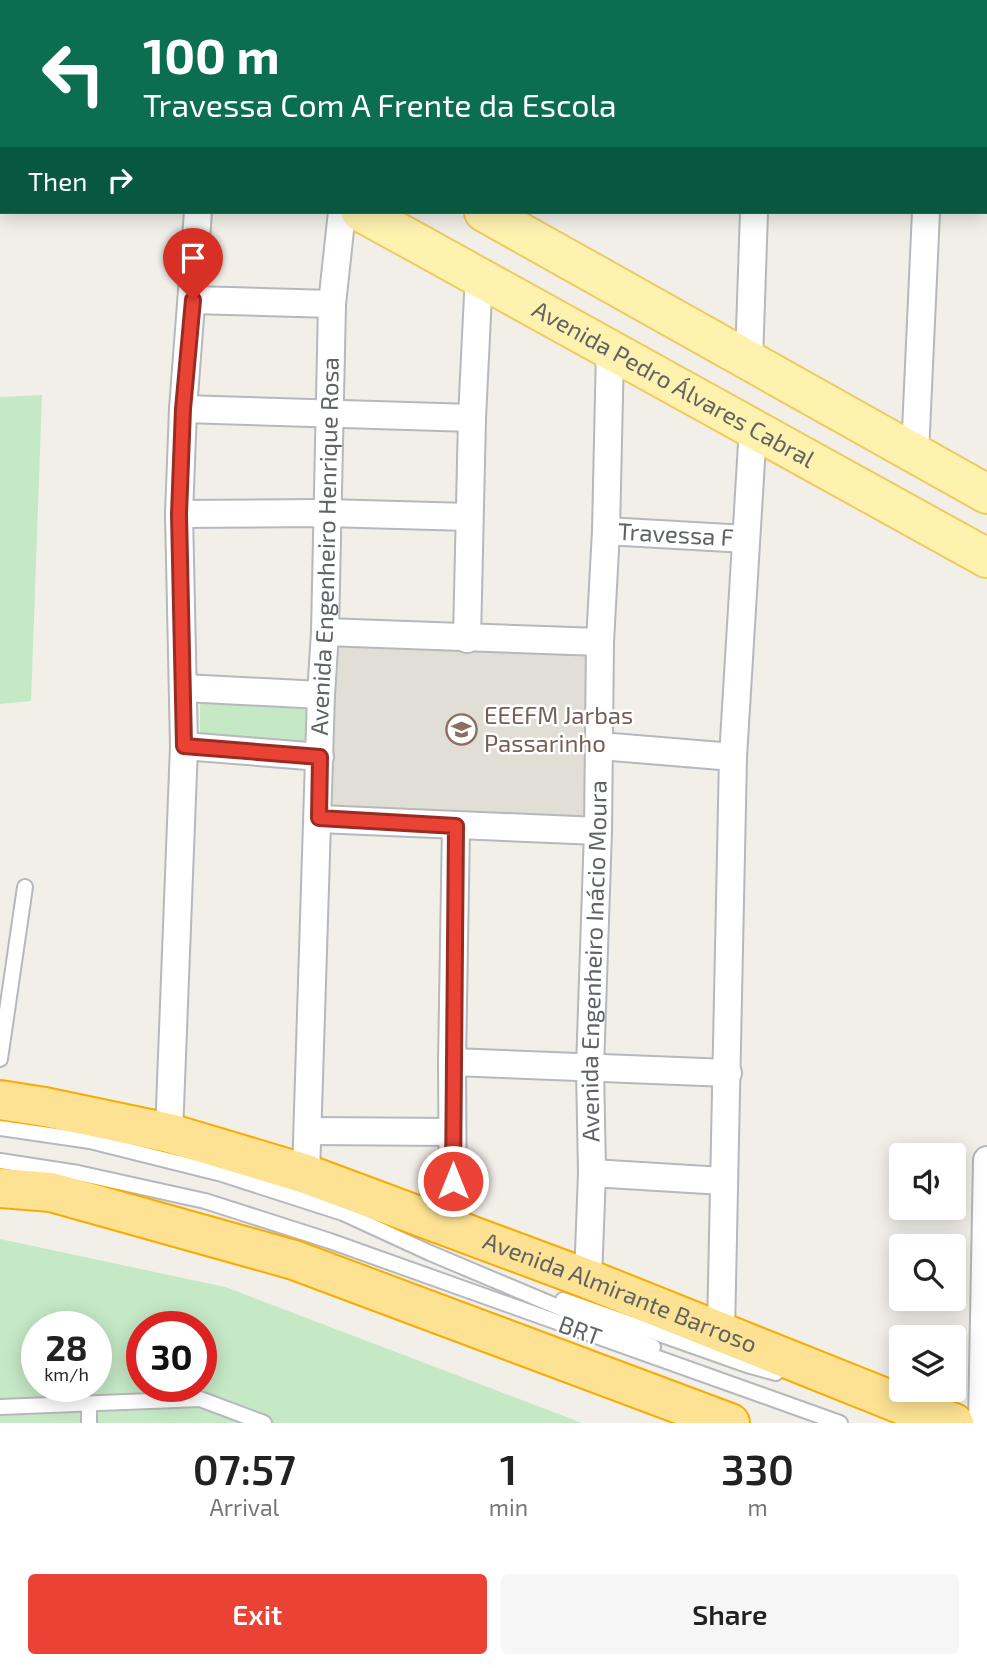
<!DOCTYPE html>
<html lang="en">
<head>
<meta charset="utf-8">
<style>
	:root { --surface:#fff; --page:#f6f6f6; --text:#222; --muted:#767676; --accent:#ea4335 }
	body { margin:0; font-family:"Exo 2",sans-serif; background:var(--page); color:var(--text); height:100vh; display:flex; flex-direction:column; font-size:26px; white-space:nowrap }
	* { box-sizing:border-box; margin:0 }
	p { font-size:23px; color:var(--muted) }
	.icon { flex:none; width:38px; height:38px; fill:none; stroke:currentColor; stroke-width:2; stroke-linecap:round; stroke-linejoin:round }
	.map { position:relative; height:1423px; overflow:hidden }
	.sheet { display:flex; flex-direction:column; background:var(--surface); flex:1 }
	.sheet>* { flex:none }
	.banner { position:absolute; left:0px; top:0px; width:987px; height:214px; box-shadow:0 4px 18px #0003; background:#0b6e4f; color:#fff; overflow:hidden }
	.tools { position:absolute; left:889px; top:1143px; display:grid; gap:14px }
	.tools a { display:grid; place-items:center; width:77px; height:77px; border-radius:7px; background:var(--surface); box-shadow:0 4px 18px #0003; font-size:35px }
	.speed { position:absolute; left:21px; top:1311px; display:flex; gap:14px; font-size:35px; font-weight:700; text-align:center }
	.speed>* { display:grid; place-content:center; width:91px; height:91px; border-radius:50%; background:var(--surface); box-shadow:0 4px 18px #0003; line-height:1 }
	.speed small { font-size:18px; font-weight:400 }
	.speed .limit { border:10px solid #d22; background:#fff; color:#111 }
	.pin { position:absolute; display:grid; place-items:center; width:60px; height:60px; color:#fff; margin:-72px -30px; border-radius:50% 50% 50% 0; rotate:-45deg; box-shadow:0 0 7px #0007 }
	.pin .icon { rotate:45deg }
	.me { position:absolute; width:77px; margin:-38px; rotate:0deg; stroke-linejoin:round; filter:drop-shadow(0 0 5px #0008) }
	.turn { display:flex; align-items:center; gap:24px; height:147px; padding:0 28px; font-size:32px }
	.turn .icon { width:91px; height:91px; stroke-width:2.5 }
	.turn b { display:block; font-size:49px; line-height:60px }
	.then { display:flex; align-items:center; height:66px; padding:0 28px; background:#0003; gap:14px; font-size:26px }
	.eta { display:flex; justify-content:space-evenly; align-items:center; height:119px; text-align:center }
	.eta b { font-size:42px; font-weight:600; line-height:49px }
	.cta { display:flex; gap:14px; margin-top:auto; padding:14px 28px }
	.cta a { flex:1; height:80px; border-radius:7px; background:var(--accent); color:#fff; font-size:28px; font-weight:600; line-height:80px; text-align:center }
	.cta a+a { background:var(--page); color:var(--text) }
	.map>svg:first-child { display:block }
	.education { fill:#e1ded6 }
	.green { fill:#c5e8c5; fill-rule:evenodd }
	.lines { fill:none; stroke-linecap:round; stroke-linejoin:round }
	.lane-casing { stroke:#b5b8bc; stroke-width:18 }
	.street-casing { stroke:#b5b8bc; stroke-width:30 }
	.primary-casing { stroke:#f2c960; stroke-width:42 }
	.highway-casing { stroke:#f9ab00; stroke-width:42 }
	.lane { stroke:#fff; stroke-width:14 }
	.street { stroke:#fff; stroke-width:26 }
	.primary { stroke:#fff2af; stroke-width:38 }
	.highway { stroke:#fde293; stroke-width:38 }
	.route-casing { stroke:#982c22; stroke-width:18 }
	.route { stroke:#ea4335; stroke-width:12 }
	.labels { text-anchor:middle; stroke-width:5; stroke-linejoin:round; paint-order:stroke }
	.street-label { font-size:24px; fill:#5f6368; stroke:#fff }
	.education-label { font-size:24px; fill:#785e54; stroke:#fff; text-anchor:start }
</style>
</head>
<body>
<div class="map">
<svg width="987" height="1423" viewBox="0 0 987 1423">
	<rect width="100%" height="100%" fill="#f1efe8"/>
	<!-- education -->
	<polygon class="education" points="334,641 591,651 588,819 332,810"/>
	<!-- green -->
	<g class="green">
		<polygon points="42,395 31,701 0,704 0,397"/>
		<polygon points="200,699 312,703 313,746 200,739"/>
		<path d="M0 1239 225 1287 582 1423H0ZM37 1326H96V1386H37ZM142 1326H201V1386H142Z"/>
	</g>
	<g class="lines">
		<defs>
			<g id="lane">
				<polyline points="0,80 2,80"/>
				<polyline points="0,1059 25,887"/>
				<polyline points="0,1128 90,1141 222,1174 343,1213 430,1253 653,1347"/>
				<polyline points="0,1161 78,1173 205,1201 330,1241 840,1423"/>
				<polyline points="563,1300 747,1365 776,1373"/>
				<polyline points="89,1404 89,1423"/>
				<polyline points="0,1407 200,1399 264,1423"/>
			</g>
			<g id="street">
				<polyline points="179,2 179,0"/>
				<polyline points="408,2 408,0"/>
				<polyline points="761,2 761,0"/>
				<polyline points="936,2 936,0"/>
				<polyline points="193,300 332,304"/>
				<polyline points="749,360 754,212"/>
				<polyline points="183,409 472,418"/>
				<polyline points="915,453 926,212"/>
				<polyline points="179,514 326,513 469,517"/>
				<path id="s1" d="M606 531 746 539"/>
				<polyline points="325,632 600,642"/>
				<polyline points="467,639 472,418 479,275"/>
				<polyline points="184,688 321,695"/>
				<polyline points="184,746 320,757"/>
				<polyline points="600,746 733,757"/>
				<polyline points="319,819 598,831"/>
				<polyline points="452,1062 728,1073"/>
				<polyline points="308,1131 452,1132"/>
				<polyline points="169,1133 184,746 179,514 183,409 198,212"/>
				<polyline points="592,1173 723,1181"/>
				<path id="s2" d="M306 1174 321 695 325 632 332 304 342 212"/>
				<polyline points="453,1230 452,1062 456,826"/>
				<path id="s3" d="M588 1279 592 1173 590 1068 598 831 600 642 606 531 610 350"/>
				<polyline points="721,1332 733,757 753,428"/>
				<polyline points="982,1423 987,1160"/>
			</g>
			<g id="primary">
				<polyline points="102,0 105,2"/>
				<polyline points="0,6 2,7"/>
				<path id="s4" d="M361 212 987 558"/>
				<polyline points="484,212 987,494"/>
			</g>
			<g id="highway">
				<path id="s5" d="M0 1100 45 1107 169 1133 306 1174 588 1279 903 1405 954 1423"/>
				<polyline points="0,1188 51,1192 294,1260 730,1423"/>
			</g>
		</defs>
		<!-- lane casing -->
		<use href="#lane" class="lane-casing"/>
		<!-- street casing -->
		<use href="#street" class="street-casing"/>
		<!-- primary casing -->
		<use href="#primary" class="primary-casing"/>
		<!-- highway casing -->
		<use href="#highway" class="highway-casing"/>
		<!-- lane -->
		<use href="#lane" class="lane"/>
		<!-- street -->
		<use href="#street" class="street"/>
		<!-- primary -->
		<use href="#primary" class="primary"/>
		<!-- highway -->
		<use href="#highway" class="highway"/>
	</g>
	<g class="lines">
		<defs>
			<polyline id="route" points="193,300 183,409 179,514 184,746 320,757 319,818 456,826 453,1181"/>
		</defs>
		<!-- route casing -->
		<use href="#route" class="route-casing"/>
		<!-- route -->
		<use href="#route" class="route"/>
	</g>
	<!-- icons -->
	<defs>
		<symbol id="school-ring" viewBox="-11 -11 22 22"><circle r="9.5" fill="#fff" stroke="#8d6e63" stroke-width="1.5"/><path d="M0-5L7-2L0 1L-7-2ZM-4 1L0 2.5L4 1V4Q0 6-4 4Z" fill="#8d6e63"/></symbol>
	</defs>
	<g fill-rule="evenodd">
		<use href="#school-ring" x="444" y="712" width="35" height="35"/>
	</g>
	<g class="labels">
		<!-- street labels -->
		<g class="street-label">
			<text dy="8" stroke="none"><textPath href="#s4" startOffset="357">Avenida Pedro Álvares Cabral</textPath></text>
			<text dy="8" stroke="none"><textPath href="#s1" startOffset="70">Travessa F</textPath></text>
			<text dy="8" stroke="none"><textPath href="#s2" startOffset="628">Avenida Engenheiro Henrique Rosa</textPath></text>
			<text dy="8" stroke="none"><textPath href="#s3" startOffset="318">Avenida Engenheiro Inácio Moura</textPath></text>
			<text dy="8" stroke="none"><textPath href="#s5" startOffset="651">Avenida Almirante Barroso</textPath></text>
			<text transform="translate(580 1331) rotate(20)" y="8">BRT</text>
		</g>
		<!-- education labels -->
		<g class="education-label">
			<text x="484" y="724">EEEFM Jarbas<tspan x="484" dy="28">Passarinho</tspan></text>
		</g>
	</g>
</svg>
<div class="tools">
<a><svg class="icon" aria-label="sound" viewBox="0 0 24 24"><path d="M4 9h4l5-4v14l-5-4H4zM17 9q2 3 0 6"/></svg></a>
<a><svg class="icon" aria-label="search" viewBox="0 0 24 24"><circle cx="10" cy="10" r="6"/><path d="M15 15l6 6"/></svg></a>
<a><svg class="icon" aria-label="layers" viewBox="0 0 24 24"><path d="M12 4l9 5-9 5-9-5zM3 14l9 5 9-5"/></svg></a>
</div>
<div class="speed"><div>28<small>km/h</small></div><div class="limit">30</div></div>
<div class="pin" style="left:193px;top:300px;background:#d93025"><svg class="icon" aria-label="arrive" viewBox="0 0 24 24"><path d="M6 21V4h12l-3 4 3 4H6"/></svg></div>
<svg class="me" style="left:453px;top:1181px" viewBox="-20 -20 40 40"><circle r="17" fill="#ea4335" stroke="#fff" stroke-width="3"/><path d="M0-11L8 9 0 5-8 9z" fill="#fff"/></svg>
<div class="banner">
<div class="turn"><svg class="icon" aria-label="left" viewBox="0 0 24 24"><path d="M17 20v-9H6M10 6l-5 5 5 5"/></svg><div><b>100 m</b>Travessa Com A Frente da Escola</div></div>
<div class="then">Then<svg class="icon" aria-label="right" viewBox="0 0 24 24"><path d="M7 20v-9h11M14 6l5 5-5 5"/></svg></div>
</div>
</div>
<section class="sheet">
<div class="eta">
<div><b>07:57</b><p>Arrival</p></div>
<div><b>1</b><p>min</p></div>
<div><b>330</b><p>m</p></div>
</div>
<div class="cta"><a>Exit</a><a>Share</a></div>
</section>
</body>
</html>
